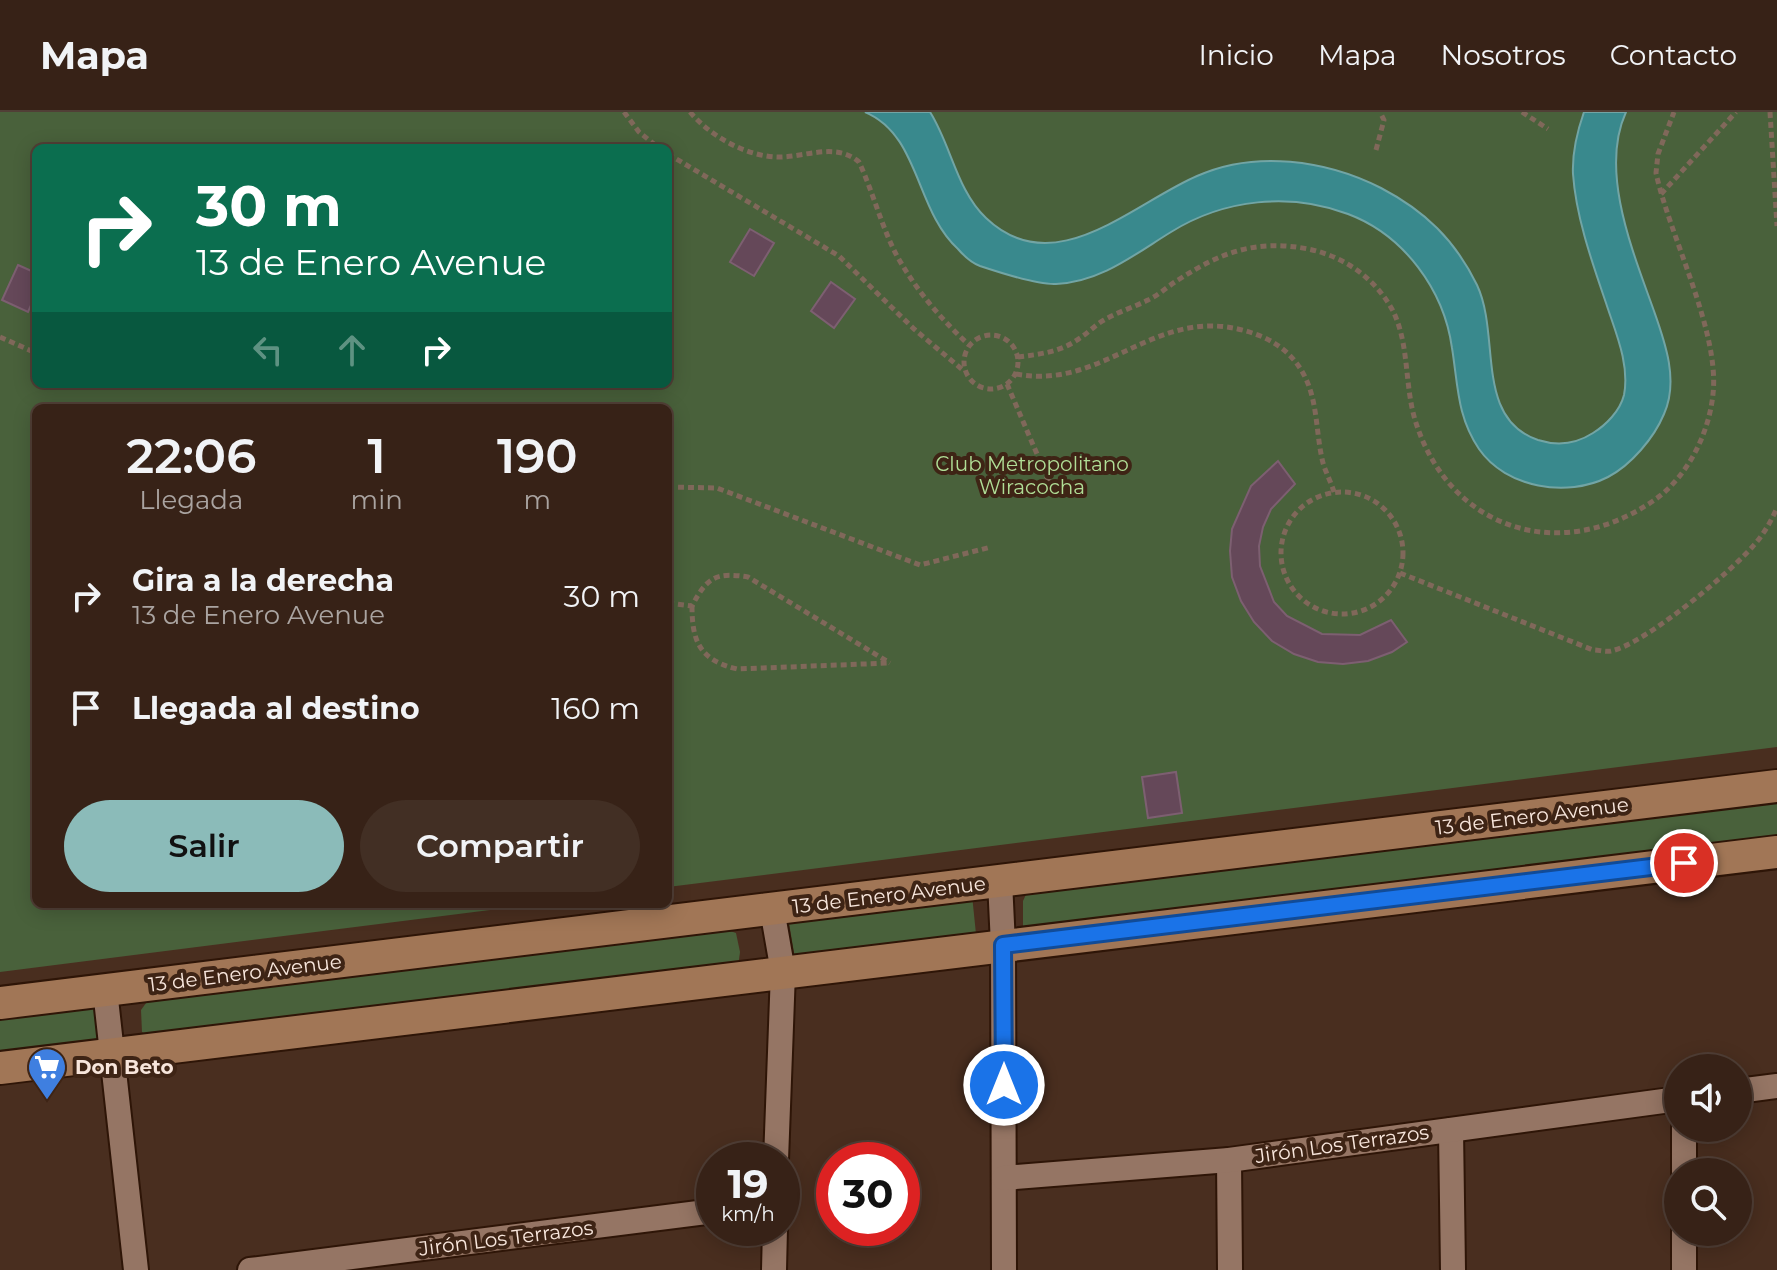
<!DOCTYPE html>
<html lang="es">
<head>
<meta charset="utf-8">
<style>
	:root { --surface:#372217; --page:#422f24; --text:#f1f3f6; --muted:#aaa4a1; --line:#513f36; --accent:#8bbbb9 }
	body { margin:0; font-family:Montserrat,sans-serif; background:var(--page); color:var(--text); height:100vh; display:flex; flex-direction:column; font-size:30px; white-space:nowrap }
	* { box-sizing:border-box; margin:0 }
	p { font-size:26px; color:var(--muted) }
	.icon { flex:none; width:44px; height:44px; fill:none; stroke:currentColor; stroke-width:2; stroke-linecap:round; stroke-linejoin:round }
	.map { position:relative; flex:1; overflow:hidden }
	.details { position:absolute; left:32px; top:292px; width:640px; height:504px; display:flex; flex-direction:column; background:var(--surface); border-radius:12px; box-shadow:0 4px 20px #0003,0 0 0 2px var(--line) }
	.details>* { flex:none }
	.guide { position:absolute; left:32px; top:32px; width:640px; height:244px; border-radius:12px; box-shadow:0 4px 20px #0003,0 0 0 2px var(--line); background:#0b6e4f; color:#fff; overflow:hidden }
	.tools { position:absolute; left:1664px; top:942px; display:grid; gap:16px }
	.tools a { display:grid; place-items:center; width:88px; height:88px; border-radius:50%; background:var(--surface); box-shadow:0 4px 20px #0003,0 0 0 2px var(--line); font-size:40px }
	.speed { position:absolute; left:696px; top:1030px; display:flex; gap:16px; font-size:40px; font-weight:700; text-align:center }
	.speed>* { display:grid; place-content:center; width:104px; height:104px; border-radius:50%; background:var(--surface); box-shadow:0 4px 20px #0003,0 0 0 2px var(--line); line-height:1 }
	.speed small { font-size:20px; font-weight:400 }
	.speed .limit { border:12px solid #d22; background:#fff; color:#111 }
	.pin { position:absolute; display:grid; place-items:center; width:68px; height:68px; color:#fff; margin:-34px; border:4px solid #fff; border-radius:50%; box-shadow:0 2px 8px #0007 }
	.me { position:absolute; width:88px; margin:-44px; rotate:0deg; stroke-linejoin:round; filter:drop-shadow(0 0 6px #0008) }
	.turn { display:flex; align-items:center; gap:28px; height:168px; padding:0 32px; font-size:36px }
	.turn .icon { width:104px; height:104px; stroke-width:2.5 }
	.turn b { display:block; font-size:56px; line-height:68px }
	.lanes { display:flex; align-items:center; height:76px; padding:0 32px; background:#0003; justify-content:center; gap:40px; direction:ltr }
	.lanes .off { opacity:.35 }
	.eta { display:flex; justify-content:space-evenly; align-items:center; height:136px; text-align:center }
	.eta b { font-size:48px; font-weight:600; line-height:56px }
	.button { display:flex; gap:16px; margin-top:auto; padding:16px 32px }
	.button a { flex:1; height:92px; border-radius:48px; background:var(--accent); color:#111; font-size:32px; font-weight:600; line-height:92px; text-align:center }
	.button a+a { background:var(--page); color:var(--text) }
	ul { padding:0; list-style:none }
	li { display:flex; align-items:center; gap:24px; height:112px; padding:0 32px }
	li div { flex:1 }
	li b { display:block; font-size:30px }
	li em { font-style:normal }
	header { display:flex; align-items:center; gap:48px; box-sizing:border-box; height:112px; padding:0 40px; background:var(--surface); border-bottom:2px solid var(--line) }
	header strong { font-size:38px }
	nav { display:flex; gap:44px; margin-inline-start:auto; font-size:28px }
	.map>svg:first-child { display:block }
	.green { fill:#49613b; fill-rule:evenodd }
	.water { fill:#39898d; stroke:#72a5a5; stroke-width:2 }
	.building { fill:#654859; stroke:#7d5f71; stroke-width:2 }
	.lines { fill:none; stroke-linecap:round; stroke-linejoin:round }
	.minor-casing { stroke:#2e1507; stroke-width:28 }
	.secondary-casing { stroke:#2e1507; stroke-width:36 }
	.path { stroke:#80685a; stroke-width:5; stroke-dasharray:6 4; stroke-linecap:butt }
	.minor { stroke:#957564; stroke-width:24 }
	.secondary { stroke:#a17656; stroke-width:32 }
	.route-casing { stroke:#114b97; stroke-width:20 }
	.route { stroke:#1a73e8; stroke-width:14 }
	.labels { text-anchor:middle; stroke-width:8; stroke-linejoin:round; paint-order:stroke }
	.park-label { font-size:20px; fill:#b0de96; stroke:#3e2415 }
	.street-label { font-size:20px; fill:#f8e6dc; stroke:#3e2415 }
	.poi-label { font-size:20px; font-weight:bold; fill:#f8e6dc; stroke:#3e2415; text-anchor:start }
</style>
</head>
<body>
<header>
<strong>Mapa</strong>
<nav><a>Inicio</a><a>Mapa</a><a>Nosotros</a><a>Contacto</a></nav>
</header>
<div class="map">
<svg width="1777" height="1158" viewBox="0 0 1777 1158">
	<rect width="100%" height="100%" fill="#492e1f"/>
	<!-- green -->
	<g class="green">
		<path d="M0 0H1777V635L668 775V296H36V792H537L0 860ZM36 36H668V272H36Z"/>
		<polygon points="1777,683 1777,729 1023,821 1023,789 1028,778"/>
		<polygon points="972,783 976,822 795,847 788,805"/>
		<polygon points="724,817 736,821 740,840 738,855 153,926 142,920 141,898 149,887"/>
		<polygon points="83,894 98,896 101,921 97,936 0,947 0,905"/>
	</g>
	<!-- water -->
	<path class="water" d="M865 0H930C951 33 957 79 986 106 1054 171 1132 92 1197 64 1255 38 1326 48 1381 76 1425 99 1455 128 1477 173 1501 224 1474 306 1538 328 1557 334 1576 332 1593 321 1606 313 1620 299 1624 283 1630 252 1615 219 1606 191 1592 150 1576 105 1573 62 1572 40 1577 20 1584 0H1626C1599 59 1633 140 1654 199 1665 230 1679 269 1664 302 1654 326 1631 353 1608 365 1567 386 1506 376 1479 337 1457 305 1458 273 1452 236 1444 178 1404 123 1348 102 1290 80 1224 87 1171 120 1135 142 1101 170 1056 172 1038 173 998 160 980 154 972 151 964 144 958 137 915 98 920 23 865 0Z"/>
	<!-- building -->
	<g class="building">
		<polygon points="750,117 774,131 754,164 730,150"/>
		<polygon points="18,153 36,161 36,182 28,200 2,188"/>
		<polygon points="831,170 855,187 834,216 811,199"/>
		<polygon points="1278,349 1295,372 1271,397 1263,415 1259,434 1260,454 1274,490 1287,504 1322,522 1360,523 1391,508 1407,530 1392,540 1368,549 1343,552 1318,550 1294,542 1272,529 1254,510 1241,489 1232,465 1230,439 1232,417 1251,374"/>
		<polygon points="1176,660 1182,701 1148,706 1142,665"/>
	</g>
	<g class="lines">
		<defs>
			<g id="minor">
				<polyline points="1000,769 1003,833 1004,1158"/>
				<polyline points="772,797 783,860 776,1048"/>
				<polyline points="105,878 136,1158"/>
				<polyline points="1738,979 1777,974"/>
				<polyline points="1451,1018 1453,1158"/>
				<polyline points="1229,1048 1230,1158"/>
				<polyline points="1684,1060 1684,1016"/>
				<polyline points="1004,1066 1229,1048 1678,987"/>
				<polyline points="250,1158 714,1099"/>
				<polyline points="774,1158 775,1116"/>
				<polyline points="1684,1158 1684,1120"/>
			</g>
			<g id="secondary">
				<polyline points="0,891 1777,674"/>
				<polyline points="0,956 1777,740"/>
			</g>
		</defs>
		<!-- minor casing -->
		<use href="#minor" class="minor-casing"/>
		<!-- secondary casing -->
		<use href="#secondary" class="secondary-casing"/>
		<!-- path -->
		<g class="path">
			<polyline points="624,0 639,20 659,36"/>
			<path d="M690 0C710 24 747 45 779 45 806 45 836 30 859 50 873 80 881 113 896 142 915 177 940 206 969 233"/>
			<polyline points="1522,0 1548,17"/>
			<polyline points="1770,0 1777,114"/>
			<polyline points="1376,38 1384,8 1380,0"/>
			<polyline points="668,42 839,144 914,217 964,259"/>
			<polyline points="1661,82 1736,0"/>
			<circle cx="991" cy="250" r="27"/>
			<polyline points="0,225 36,241"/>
			<path d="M1018 245C1041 242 1061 240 1080 226 1088 221 1095 213 1104 208 1118 200 1134 195 1148 188 1159 183 1168 174 1178 168 1221 140 1257 127 1308 137 1344 144 1376 167 1393 199 1410 234 1404 274 1416 311 1451 419 1561 452 1653 389 1687 366 1709 322 1713 282 1720 220 1670 125 1656 61L1658 42 1674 0"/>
			<path d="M1016 262C1110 280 1160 182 1263 225 1282 234 1297 247 1306 267 1318 293 1316 323 1323 351 1326 361 1331 370 1334 380"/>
			<polyline points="1007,272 1052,377"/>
			<polyline points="668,375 717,376 920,453 991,435"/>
			<circle cx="1342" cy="441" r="61"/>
			<path d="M1400 461 1593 538C1599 538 1605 540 1611 539 1645 532 1731 460 1754 433 1764 422 1771 409 1777 396"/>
			<path d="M668 491 692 494C707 465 716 460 748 465L890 551"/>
			<path d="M692 494C692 530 700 548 737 557L889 551"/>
			<polyline points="36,754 36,753"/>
		</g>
		<!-- minor -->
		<use href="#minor" class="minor"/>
		<!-- secondary -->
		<use href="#secondary" class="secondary"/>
	</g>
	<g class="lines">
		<defs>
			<polyline id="route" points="1004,973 1003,833 1684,751"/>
		</defs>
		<!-- route casing -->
		<use href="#route" class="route-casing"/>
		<!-- route -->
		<use href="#route" class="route"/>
	</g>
	<!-- icons -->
	<defs>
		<symbol id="supermarket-pin" viewBox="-11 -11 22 30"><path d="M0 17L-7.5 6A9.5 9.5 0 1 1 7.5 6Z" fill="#3f7fe0" stroke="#3e2415"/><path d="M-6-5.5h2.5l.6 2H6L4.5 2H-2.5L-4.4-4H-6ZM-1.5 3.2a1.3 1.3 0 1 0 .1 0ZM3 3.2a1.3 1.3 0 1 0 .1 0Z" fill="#fff"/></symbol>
	</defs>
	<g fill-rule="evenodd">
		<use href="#supermarket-pin" x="25" y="933" width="44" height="60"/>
	</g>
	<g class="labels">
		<!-- park labels -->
		<g class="park-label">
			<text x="1032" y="359">Club Metropolitano<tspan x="1032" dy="23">Wiracocha</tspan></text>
		</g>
		<!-- street labels -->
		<g class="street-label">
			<text transform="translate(1532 704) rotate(-7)" y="7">13 de Enero Avenue</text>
			<text transform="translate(889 783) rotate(-7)" y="7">13 de Enero Avenue</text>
			<text transform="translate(245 861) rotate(-7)" y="7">13 de Enero Avenue</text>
			<text transform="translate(1342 1032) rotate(-8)" y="7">Jirón Los Terrazos</text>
			<text transform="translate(506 1126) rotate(-7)" y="7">Jirón Los Terrazos</text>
		</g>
		<!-- poi labels -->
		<g class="poi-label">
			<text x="75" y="962">Don Beto</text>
		</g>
	</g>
</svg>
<div class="tools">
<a><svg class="icon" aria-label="sound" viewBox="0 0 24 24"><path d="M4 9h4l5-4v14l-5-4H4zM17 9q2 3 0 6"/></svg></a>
<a><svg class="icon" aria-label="search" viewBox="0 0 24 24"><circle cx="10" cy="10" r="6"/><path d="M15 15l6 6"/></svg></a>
</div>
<div class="speed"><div>19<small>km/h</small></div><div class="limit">30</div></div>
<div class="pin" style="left:1684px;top:751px;background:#d93025"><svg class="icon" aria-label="arrive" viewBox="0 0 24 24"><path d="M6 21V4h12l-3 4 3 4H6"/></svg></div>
<svg class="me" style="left:1004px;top:973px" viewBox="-20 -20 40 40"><circle r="17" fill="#1a73e8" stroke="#fff" stroke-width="3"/><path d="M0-11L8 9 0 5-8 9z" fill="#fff"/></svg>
<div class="guide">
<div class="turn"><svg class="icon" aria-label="right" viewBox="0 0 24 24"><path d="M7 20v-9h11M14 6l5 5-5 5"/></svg><div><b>30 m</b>13 de Enero Avenue</div></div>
<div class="lanes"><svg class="icon off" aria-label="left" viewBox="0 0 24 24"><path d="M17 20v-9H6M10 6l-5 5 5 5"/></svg><svg class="icon off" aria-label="ahead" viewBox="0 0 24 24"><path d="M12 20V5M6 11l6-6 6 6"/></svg><svg class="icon" aria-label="right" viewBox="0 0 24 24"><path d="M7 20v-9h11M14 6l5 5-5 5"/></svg></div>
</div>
<section class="details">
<div class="eta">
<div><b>22:06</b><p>Llegada</p></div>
<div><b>1</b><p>min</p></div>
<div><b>190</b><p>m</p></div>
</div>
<ul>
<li><svg class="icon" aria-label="right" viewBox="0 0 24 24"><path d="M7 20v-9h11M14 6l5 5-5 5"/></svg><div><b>Gira a la derecha</b><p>13 de Enero Avenue</p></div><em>30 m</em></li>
<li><svg class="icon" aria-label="arrive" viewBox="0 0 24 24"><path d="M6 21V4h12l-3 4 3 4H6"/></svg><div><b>Llegada al destino</b></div><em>160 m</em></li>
</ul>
<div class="button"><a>Salir</a><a>Compartir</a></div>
</section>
</div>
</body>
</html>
